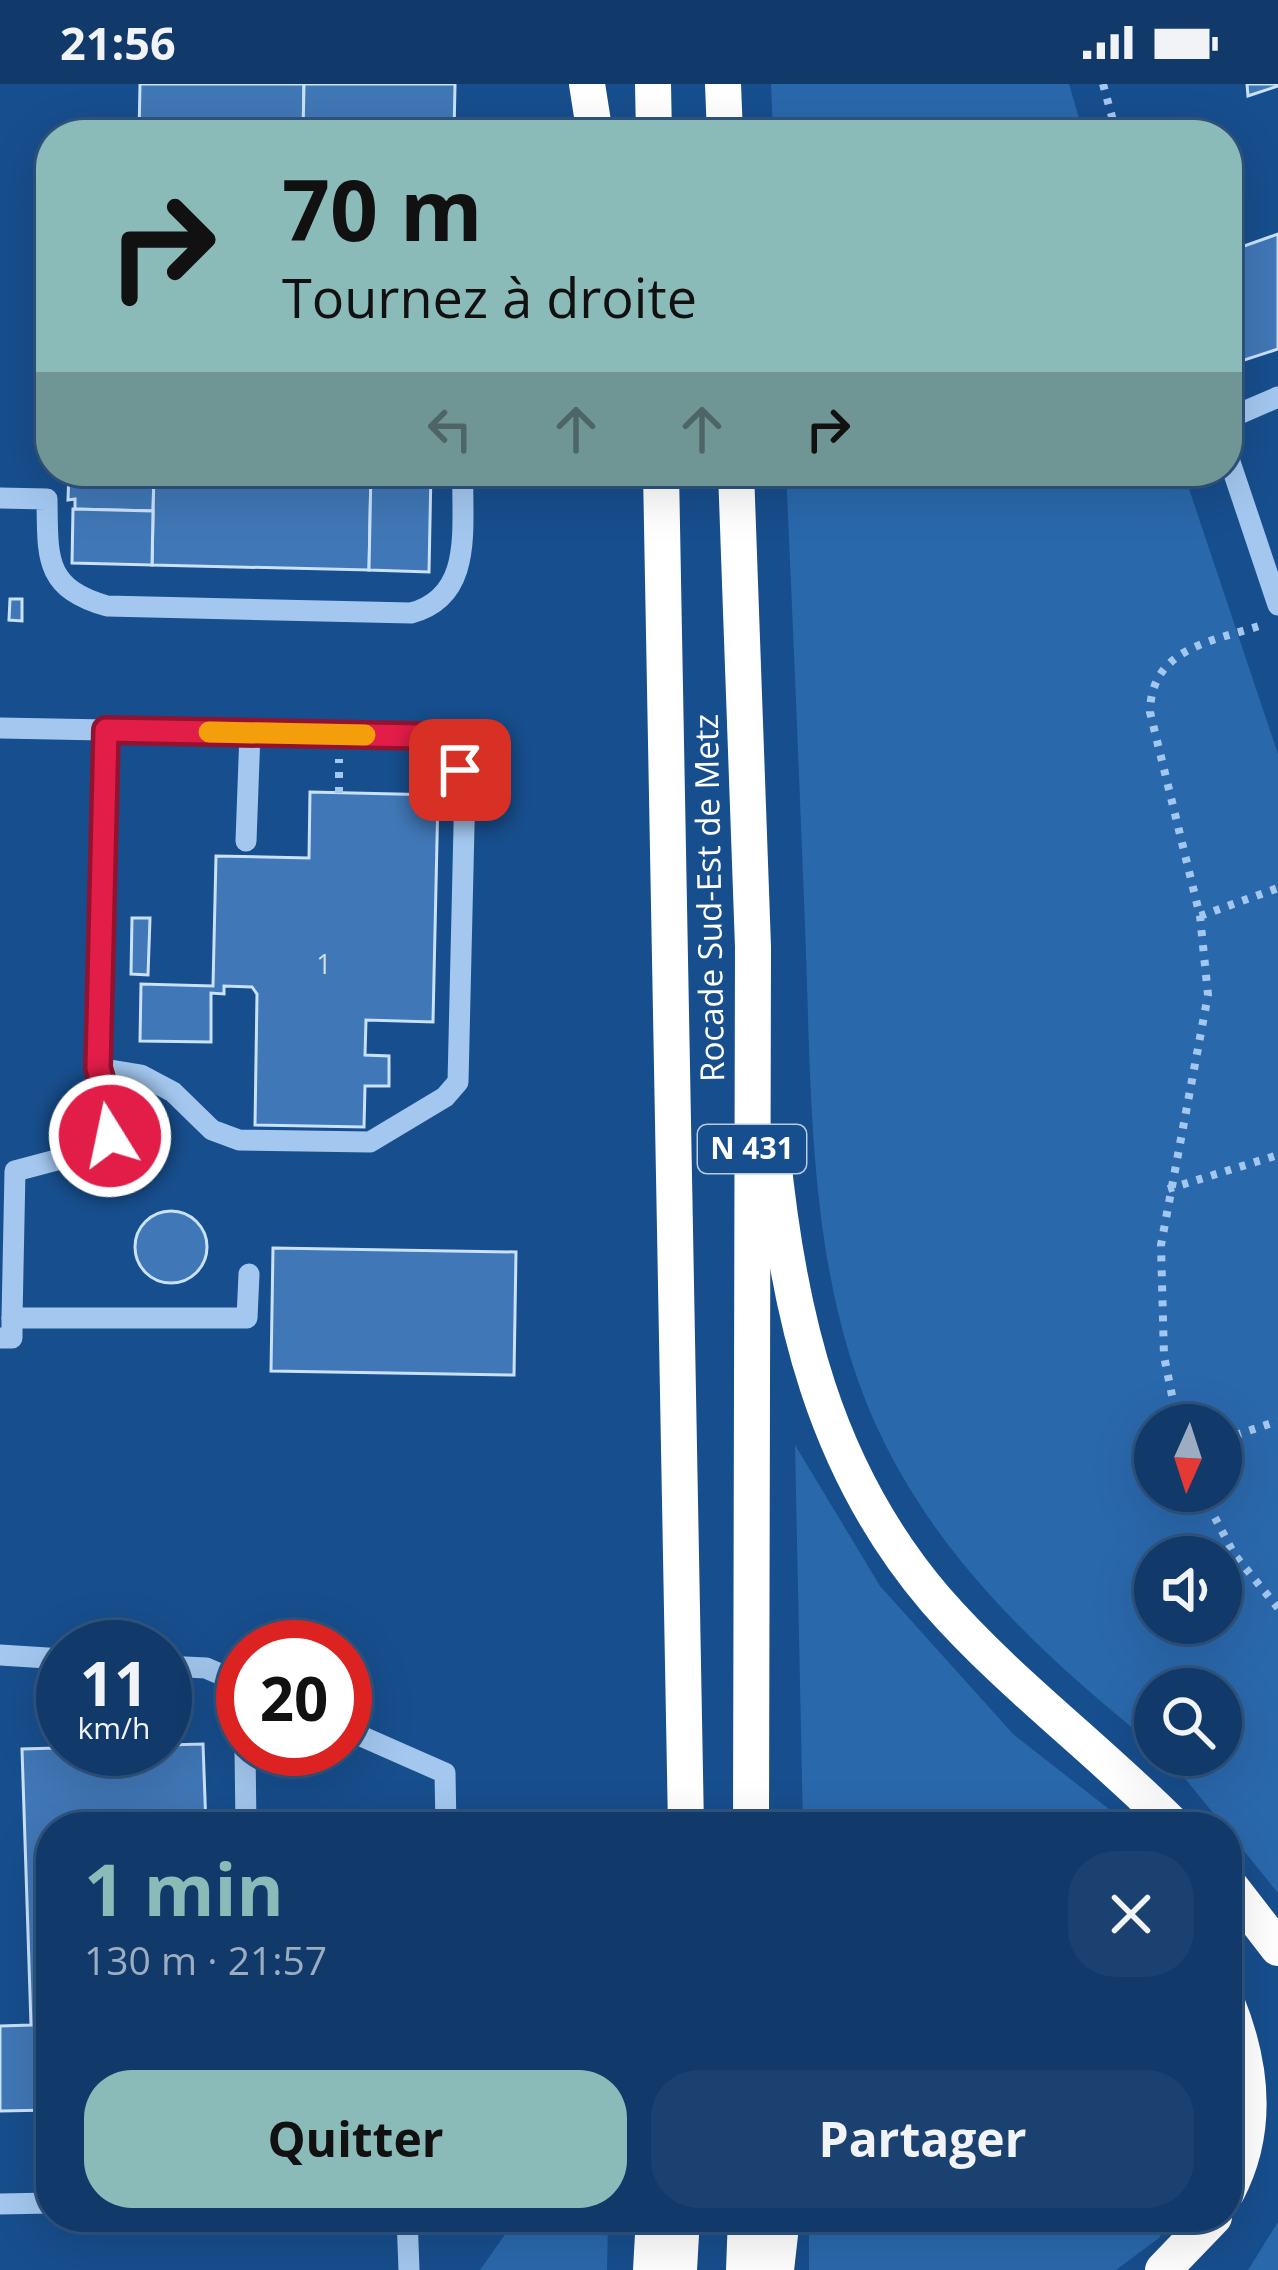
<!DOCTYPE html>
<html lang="fr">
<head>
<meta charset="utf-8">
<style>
	:root { --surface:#113a6a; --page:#1a4170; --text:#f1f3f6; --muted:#9cadc1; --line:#30547e; --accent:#8bbbb9 }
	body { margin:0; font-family:"Open Sans",sans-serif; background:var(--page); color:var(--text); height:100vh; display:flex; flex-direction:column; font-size:45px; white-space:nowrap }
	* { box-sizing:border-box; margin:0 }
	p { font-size:39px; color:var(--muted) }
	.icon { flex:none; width:66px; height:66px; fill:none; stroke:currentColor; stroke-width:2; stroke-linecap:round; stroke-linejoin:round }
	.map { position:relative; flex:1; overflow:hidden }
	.drawer { position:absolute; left:36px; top:1728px; width:1206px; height:420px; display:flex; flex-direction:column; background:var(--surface); border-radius:48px; box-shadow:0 12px 48px #0002,0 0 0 3px var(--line) }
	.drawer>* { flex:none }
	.hud { position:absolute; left:36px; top:36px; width:1206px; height:366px; border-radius:48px; box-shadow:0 12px 48px #0002,0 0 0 3px var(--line); background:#8bbbb9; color:#111; overflow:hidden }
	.needle { width:78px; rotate:183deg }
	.buttons { position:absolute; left:1134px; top:1320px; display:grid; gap:24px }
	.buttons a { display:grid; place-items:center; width:108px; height:108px; border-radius:50%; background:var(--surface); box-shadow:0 12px 48px #0002,0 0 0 3px var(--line); font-size:60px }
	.speed { position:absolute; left:36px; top:1536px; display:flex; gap:24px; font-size:60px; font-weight:700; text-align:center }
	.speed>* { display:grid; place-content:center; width:156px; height:156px; border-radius:50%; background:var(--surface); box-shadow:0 12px 48px #0002,0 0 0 3px var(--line); line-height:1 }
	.speed small { font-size:30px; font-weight:400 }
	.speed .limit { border:18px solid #d22; background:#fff; color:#111 }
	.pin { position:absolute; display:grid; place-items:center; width:102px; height:102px; color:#fff; margin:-51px; border-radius:24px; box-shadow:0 6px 18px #0006 }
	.me { position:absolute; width:132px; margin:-66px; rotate:350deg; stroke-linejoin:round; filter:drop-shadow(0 0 9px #0008) }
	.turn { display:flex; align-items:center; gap:42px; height:252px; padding:0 48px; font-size:54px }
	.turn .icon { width:156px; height:156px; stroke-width:2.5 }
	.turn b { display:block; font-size:84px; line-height:102px }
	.lanes { display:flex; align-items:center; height:114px; padding:0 48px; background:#0003; justify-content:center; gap:60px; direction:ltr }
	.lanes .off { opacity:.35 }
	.round { display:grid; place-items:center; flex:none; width:126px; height:126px; border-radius:48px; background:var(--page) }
	.overview { display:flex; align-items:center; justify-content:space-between; height:204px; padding:0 48px }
	h1 { font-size:72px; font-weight:700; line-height:90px; color:var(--accent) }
	.primary-button { display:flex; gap:24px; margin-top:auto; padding:24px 48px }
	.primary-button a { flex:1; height:138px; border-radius:48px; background:var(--accent); color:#111; font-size:48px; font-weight:700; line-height:138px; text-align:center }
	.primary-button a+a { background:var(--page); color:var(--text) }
	.status { display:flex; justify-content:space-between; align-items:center; height:84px; padding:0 60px; background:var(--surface); direction:ltr }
	.status svg { height:33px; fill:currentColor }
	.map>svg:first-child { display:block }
	.green { fill:#2a68ac; fill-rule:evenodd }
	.building { fill:#4077b6; stroke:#c9e1fb; stroke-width:3 }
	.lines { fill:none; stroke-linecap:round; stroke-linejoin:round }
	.path { stroke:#a3c7ef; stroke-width:8; stroke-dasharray:6 9; stroke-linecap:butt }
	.minor { stroke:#a3c7ef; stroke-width:21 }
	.highway { stroke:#fff; stroke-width:36 }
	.route-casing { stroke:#92132f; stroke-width:30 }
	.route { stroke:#e11d48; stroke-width:21 }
	.slow { stroke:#f59e0b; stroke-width:21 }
	.labels { text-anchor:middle; stroke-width:10; stroke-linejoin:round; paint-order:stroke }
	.number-label { font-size:27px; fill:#cfdded }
	.shield { fill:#174e8d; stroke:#b9cadd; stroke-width:3 }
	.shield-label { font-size:30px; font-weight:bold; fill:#fff }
	.street-label { font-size:33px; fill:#fff; stroke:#174e8d }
</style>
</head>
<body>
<div class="status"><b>21:56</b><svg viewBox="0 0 49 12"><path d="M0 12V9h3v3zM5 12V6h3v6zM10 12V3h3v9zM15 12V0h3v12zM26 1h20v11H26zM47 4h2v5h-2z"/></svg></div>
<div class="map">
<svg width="1278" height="2186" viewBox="0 0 1278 2186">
	<rect width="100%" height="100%" fill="#174e8d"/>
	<!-- green -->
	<g class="green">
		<polygon points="771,0 1069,0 1084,51 773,51"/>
		<path d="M786 387H1183L1278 670V1809L1166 1671H1221V1605H1155V1662C1048 1576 947 1484 885 1360 806 1203 812 1013 805 842 799 690 793 539 786 387ZM1221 1341V1407H1155V1341ZM1221 1473V1539H1155V1473Z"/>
		<polygon points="795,1361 880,1502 1014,1651 1132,1743 803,1743"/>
		<polygon points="505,2133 608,2133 607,2186 480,2186 504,2152"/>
		<polygon points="809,2133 1172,2133 1159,2154 1116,2186 809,2186"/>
		<polygon points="1278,2138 1278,2186 1248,2186"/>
	</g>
	<!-- building -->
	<g class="building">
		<polygon points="140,0 304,0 303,51 139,51"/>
		<polygon points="304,0 455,0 454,51 303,51"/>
		<polygon points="1247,0 1278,0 1278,2 1248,12"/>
		<polygon points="1278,150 1278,265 1232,280 1227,168"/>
		<polygon points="69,387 154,387 153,427 75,425 75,415 68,416"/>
		<polygon points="154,387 371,387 369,486 152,481"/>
		<polygon points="371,387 431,387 429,488 369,486"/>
		<polygon points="73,425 153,427 152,481 72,479"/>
		<polygon points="10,515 22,515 22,537 9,536"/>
		<polygon points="310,708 438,711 433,938 366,936 365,971 389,972 389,1002 365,1002 364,1043 255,1041 257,910 252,903 224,902 224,910 211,909 211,958 140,957 141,900 213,902 216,772 309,774"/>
		<polygon points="132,834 150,834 148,891 131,890"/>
		<circle cx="171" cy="1163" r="36"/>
		<polygon points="273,1164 516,1168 514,1291 271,1287"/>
		<polygon points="203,1660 206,1743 51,1743 51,2026 0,2027 0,1942 31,1941 22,1665"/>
	</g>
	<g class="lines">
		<!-- path -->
		<g class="path">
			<polyline points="1103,0 1117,51"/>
			<polyline points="339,709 339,675"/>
			<polyline points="1200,832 1278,804"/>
			<polyline points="1168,1105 1278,1071"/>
			<path d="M1178 1341 1164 1272 1161 1161 1208 911 1200 832 1150 628C1151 565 1209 558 1259 542"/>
			<polyline points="1221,1356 1278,1337"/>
			<polyline points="1201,1407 1234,1470 1278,1524"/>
		</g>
		<!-- minor -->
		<g class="minor">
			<polyline points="1227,343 1234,332 1278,313"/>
			<polyline points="1227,369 1278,521"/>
			<path d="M0 414 47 415C48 472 43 504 107 522L411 529C475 512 461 442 463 387"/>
			<path d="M0 644 420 652C447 662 456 673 465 700L458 998 445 1013 370 1058 239 1056 212 1046 173 1008 141 991 98 984 106 646"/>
			<polyline points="246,757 250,649"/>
			<polyline points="98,984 111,1029 110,1052 98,1065 15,1087 12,1234 247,1234 249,1190"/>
			<polyline points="0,1254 12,1254 12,1234"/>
			<polyline points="0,1571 63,1575"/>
			<polyline points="165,1582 206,1584 243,1600"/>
			<polyline points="345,1645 445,1689 446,1743"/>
			<polyline points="245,1665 246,1743"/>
			<polyline points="372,1743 446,1742"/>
			<polyline points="0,2120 51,2119"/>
			<polyline points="407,2133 409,2186"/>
		</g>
		<!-- highway -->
		<g class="highway">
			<polyline points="587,0 595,51"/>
			<polyline points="653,0 654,51"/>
			<polyline points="723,0 725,51"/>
			<polyline points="661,387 686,1743"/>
			<polyline points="736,387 753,863 751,1743"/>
			<path d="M772 1065C788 1230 824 1385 935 1515 1007 1598 1098 1665 1175 1743"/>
			<polyline points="1227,1798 1278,1864"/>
			<path d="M1227 1919C1252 1981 1259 2047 1227 2108"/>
			<polyline points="651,2186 654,2133"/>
			<polyline points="679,2186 682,2133"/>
			<polyline points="744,2186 746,2133"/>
			<polyline points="776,2186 782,2133"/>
			<polyline points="1163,2186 1214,2133"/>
		</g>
	</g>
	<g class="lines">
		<defs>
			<polyline id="route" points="110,1052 111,1029 98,984 106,646 419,652 454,672 460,686"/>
		</defs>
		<!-- route casing -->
		<use href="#route" class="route-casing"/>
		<!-- route -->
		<use href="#route" class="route"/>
		<!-- slow -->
		<polyline class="slow" points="209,648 365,651"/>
	</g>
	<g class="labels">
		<!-- number labels -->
		<g class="number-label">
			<text x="324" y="890">1</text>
		</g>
		<!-- shield labels -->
		<rect class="shield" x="698" y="1041" width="108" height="48" rx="9"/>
		<g class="shield-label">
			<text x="752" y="1075">N 431</text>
		</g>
		<!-- street labels -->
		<g class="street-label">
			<text transform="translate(709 814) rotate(-91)" y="12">Rocade Sud-Est de Metz</text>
		</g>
	</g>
</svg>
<div class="buttons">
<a><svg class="needle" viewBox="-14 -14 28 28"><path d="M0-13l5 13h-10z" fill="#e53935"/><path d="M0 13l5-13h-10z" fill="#9cadc1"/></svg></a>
<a><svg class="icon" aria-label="sound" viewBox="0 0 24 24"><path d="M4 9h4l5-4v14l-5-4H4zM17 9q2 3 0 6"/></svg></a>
<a><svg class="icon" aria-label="search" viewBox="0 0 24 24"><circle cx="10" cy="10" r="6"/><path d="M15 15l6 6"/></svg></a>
</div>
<div class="speed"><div>11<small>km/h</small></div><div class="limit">20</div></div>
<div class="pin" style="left:460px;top:686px;background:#d93025"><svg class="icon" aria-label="arrive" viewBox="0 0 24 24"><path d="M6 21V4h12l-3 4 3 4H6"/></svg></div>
<svg class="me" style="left:110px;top:1052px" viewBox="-20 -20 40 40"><circle r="17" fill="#e11d48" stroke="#fff" stroke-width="3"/><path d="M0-11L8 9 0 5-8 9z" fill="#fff"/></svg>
<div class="hud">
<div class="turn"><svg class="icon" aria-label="right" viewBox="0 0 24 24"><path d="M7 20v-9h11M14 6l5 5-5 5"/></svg><div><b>70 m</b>Tournez à droite</div></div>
<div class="lanes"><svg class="icon off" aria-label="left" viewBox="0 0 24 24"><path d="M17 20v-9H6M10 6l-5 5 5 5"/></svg><svg class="icon off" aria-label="ahead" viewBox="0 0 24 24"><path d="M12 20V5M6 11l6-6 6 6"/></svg><svg class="icon off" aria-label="ahead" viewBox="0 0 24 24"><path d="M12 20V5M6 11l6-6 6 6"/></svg><svg class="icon" aria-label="right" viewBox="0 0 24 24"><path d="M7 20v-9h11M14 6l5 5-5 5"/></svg></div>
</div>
<section class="drawer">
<div class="overview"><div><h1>1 min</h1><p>130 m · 21:57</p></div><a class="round"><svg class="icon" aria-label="close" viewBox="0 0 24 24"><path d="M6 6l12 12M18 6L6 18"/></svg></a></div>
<div class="primary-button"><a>Quitter</a><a>Partager</a></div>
</section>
</div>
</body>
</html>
